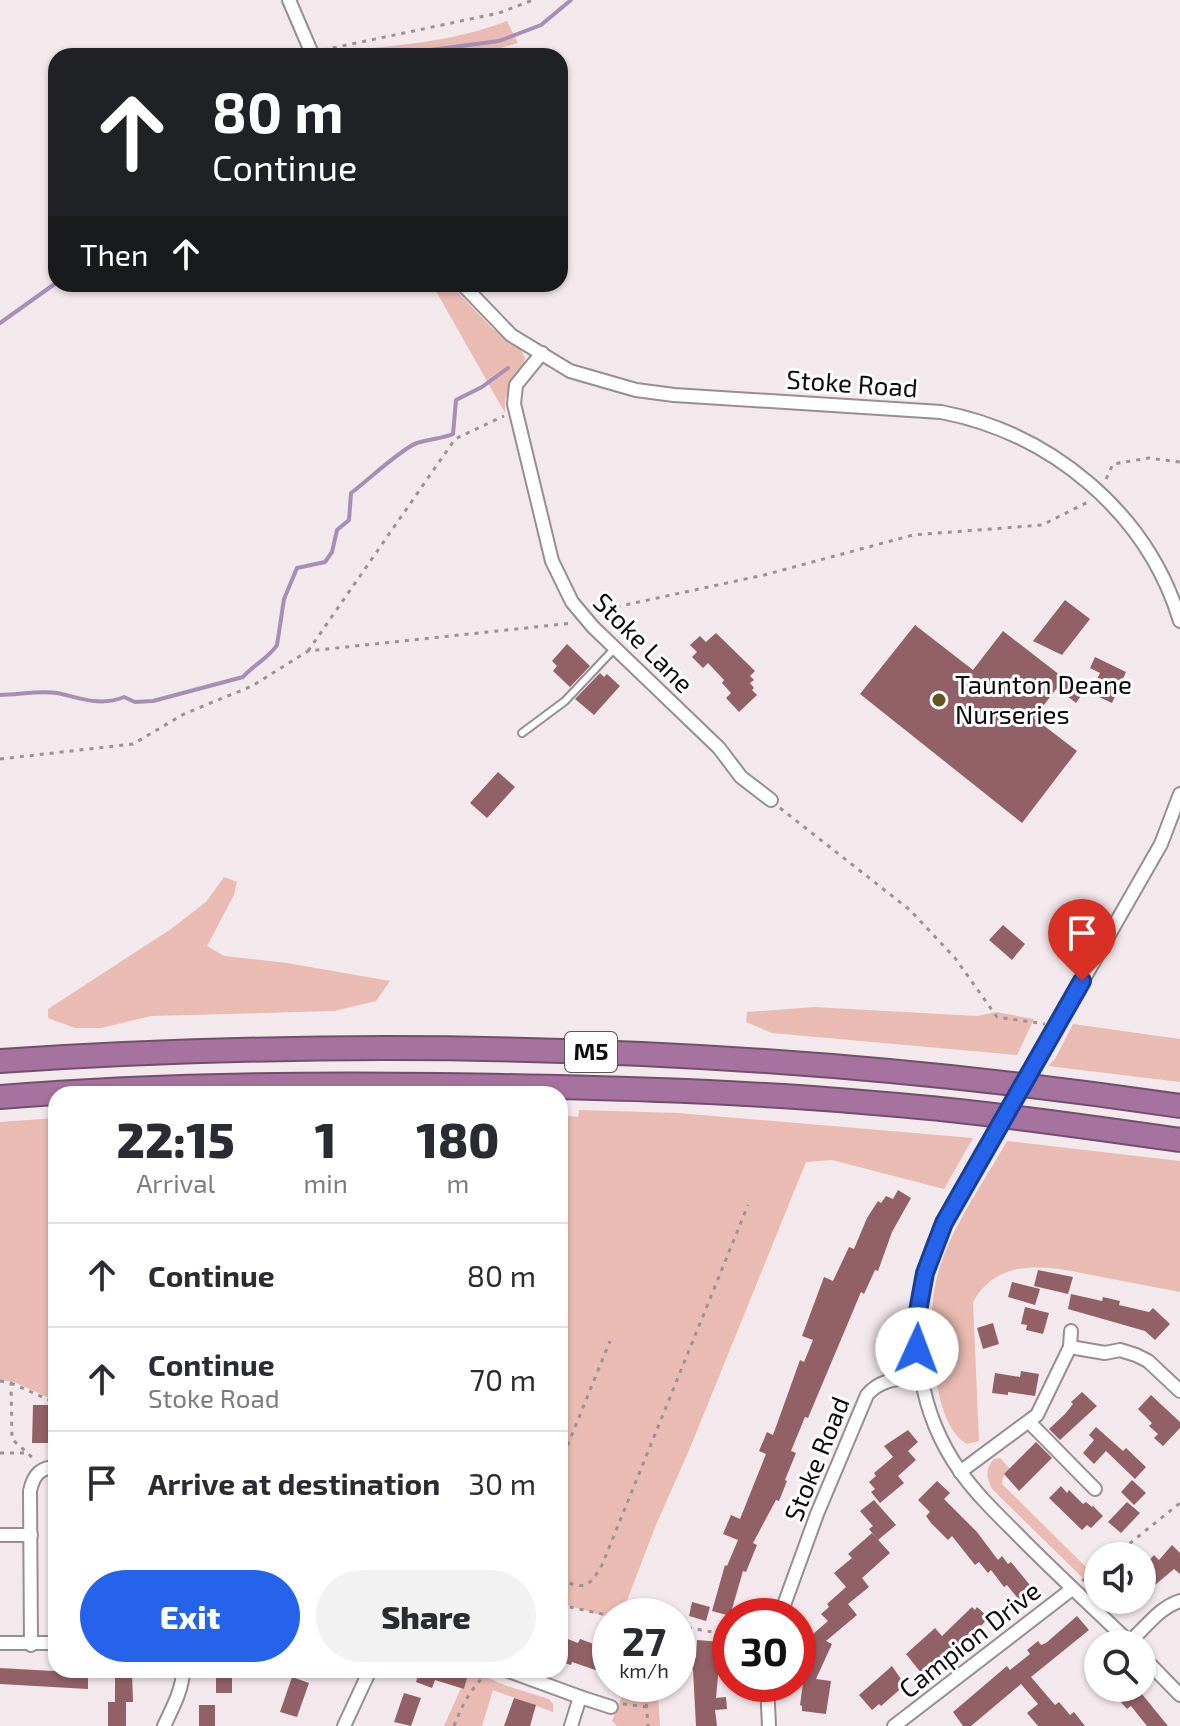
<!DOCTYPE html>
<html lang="en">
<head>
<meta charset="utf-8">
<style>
	:root { --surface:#fff; --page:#f2f2f3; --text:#2b2b33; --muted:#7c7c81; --line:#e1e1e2; --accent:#2563eb }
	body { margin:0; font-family:"Exo 2",sans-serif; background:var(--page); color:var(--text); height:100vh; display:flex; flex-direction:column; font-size:30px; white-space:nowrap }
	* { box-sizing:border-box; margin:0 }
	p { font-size:26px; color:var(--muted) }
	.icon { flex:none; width:44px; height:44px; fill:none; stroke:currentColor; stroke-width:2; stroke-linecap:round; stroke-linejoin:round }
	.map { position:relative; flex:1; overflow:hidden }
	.side { position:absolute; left:48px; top:1086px; width:520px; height:592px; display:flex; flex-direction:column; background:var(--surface); border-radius:24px; box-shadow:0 2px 6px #0004 }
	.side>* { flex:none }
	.top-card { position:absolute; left:48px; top:48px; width:520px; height:244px; border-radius:24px; box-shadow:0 2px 6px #0004; background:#202124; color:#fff; overflow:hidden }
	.buttons { position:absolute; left:1084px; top:1542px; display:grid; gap:16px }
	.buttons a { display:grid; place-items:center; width:72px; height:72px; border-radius:50%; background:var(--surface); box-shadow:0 2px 6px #0004; font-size:40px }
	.speed { position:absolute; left:592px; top:1598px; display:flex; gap:16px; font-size:40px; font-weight:700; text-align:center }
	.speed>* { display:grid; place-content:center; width:104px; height:104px; border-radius:50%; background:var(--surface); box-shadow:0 2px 6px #0004; line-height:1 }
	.speed small { font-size:20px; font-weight:400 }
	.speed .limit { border:12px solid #d22; background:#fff; color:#111 }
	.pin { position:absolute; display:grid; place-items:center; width:68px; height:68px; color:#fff; margin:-82px -34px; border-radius:50% 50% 50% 0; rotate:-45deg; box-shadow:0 0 8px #0007 }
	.pin .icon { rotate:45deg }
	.me { position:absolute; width:88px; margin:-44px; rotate:2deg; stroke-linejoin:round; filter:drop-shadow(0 0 6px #0008) }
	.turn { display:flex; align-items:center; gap:28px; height:168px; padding:0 32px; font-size:36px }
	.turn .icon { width:104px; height:104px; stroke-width:2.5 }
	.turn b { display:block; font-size:56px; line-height:68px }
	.then { display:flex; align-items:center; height:76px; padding:0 32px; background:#0003; gap:16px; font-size:30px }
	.eta { display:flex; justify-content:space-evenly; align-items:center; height:136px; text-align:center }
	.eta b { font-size:48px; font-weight:800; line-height:56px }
	.button { display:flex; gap:16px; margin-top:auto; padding:16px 32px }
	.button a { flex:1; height:92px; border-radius:48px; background:var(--accent); color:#fff; font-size:32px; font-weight:800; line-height:92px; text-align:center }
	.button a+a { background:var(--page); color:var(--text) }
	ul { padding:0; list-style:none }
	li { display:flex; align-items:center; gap:24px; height:104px; padding:0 32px; border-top:2px solid var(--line) }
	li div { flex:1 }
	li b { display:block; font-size:30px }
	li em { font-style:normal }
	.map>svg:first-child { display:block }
	.green { fill:#eabbb2 }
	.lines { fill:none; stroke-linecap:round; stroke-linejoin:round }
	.stream { stroke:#a78eb7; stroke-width:4 }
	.building { fill:#926167 }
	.service-casing { stroke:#988e92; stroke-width:10 }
	.minor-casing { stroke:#988e92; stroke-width:16 }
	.motorway-casing { stroke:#724e6c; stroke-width:26 }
	.path { stroke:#9a9295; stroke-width:3; stroke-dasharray:4 6; stroke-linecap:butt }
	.service { stroke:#fff; stroke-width:6 }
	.minor { stroke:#fff; stroke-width:12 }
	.motorway { stroke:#a6729f; stroke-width:22 }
	.minor-bridge-casing { stroke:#988e92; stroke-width:16; stroke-linecap:butt }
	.minor-bridge { stroke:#fff; stroke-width:12 }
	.route-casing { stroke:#184099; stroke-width:20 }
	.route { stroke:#2563eb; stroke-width:14 }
	.poi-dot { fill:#655422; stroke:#fff; stroke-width:3 }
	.labels { text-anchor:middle; stroke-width:6; stroke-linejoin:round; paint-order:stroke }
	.shield { fill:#fff; stroke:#585556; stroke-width:2 }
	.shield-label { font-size:24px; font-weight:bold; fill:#100c0e }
	.street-label { font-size:26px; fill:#100c0e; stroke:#fff }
	.poi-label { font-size:26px; fill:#100c0e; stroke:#fff; text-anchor:start }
</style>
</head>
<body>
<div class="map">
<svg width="1180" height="1726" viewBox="0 0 1180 1726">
	<rect width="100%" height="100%" fill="#f3e8ec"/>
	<!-- green -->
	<g class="green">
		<path d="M507 21 518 43 472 56H332L338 51C395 46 453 42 507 21Z"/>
		<polygon points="432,284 450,284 492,328 521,350 525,358 523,368 512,382 505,399 505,413"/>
		<polygon points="224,877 237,882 234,895 207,946 224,956 287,963 390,981 376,1001 334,1011 151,1016 101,1028 75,1028 48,1018 48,1009 171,929 206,902"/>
		<polygon points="814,1007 977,1016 996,1012 1034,1019 1017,1055 772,1033 746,1022 747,1012"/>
		<polygon points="1073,1024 1180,1039 1180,1082 1048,1066 1055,1059"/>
		<polygon points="579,1110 678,1113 973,1138 944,1189 832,1160 806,1162 690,1448 656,1525 621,1616 610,1618 560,1603 560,1115 578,1117"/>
		<polygon points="56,1118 56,1401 14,1382 0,1380 0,1122"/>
		<path d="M1007 1141 1180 1161V1292C1156 1287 1131 1283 1107 1278 1060 1269 1001 1251 973 1302L979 1441 967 1444C948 1433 941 1405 937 1385 932 1352 929 1319 935 1286 944 1237 983 1184 1007 1141Z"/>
		<path d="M911 1316C911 1345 918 1368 882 1374L887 1324Z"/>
		<path d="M1000 1458 1010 1469 1004 1475 1002 1484 1098 1579V1593L992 1489C986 1477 985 1469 994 1459Z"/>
		<polygon points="470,1670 507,1686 549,1699 553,1704 553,1712 493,1690 482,1726 444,1726 461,1688 464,1689"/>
		<polygon points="627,1684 657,1684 660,1726 617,1726 612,1721"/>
	</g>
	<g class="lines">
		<!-- stream -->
		<g class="stream">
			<polyline points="385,56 499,41 541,25 571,0"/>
			<polyline points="0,323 56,283"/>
			<path d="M0 695C18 695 39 690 57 693 81 698 100 707 124 697L135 702 153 701 243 677C253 665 269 658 277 645L284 599 297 568 325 562 332 552 337 530 349 520 351 493C366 482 402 448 417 443 428 439 441 439 453 434L456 400 482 387 508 368"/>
		</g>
	</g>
	<!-- building -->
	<g class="building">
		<polygon points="1065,600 1090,619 1062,655 1033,641"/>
		<polygon points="915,625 973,670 1003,631 1083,693 1076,703 1057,688 1034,718 1077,751 1022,823 860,694"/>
		<polygon points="716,633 755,671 750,676 754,680 750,683 754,688 752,690 757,695 739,712 726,698 731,693 722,683 724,680 708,663 703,668 692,657 697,652 690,645 700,636 706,642"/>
		<polygon points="567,644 590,666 570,687 553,671 557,666 552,661"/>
		<polygon points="1095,657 1126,672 1112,703 1090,693 1100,673 1090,668"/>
		<polygon points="600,673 604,677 607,674 620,686 594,715 575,699"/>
		<polygon points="498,772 515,787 487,818 470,803"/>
		<polygon points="1003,925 1025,944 1012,960 989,940"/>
		<polygon points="898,1190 911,1198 892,1232 878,1271 875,1270 864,1294 861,1292 808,1418 805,1417 791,1451 796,1453 785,1480 787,1481 779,1501 776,1500 753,1543 757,1545 746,1572 743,1571 730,1616 712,1611 725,1565 727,1566 738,1540 723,1534 731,1515 740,1519 766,1454 759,1451 767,1432 773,1435 800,1360 804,1362 813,1340 802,1336 824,1277 833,1281 849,1247 854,1249 867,1218 878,1201 881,1203 886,1196 893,1199"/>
		<polygon points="1038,1270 1073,1277 1068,1294 1034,1286"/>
		<polygon points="1012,1282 1040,1289 1035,1305 1008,1297"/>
		<polygon points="1071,1294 1102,1301 1103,1297 1120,1301 1119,1305 1149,1312 1153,1308 1170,1324 1155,1340 1145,1331 1068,1309"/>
		<polygon points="1025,1307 1049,1313 1043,1334 1026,1330 1027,1325 1021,1324"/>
		<polygon points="993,1323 999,1344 983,1349 977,1328"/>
		<polygon points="1021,1371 1039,1374 1035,1396 1008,1392 1008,1395 992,1393 995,1373 1020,1377"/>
		<polygon points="1082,1392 1097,1406 1060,1440 1049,1429 1065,1414 1073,1404 1071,1402"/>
		<polygon points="1151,1395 1180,1422 1180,1428 1163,1446 1154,1438 1158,1434 1149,1426 1152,1423 1138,1409"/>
		<polygon points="33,1405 52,1405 51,1443 32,1443"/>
		<polygon points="1096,1427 1123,1451 1126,1448 1146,1467 1135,1479 1106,1451 1094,1464 1083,1453 1094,1440 1089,1435"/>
		<polygon points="908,1430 918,1442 908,1451 916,1460 898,1476 904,1483 880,1503 871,1492 875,1489 869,1482 876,1476 874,1473 893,1457 884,1446"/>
		<polygon points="1036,1442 1052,1458 1019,1491 1004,1474"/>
		<polygon points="1132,1480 1146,1493 1134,1505 1121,1492"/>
		<polygon points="937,1481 950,1493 944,1499 977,1532 998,1560 1002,1556 1008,1564 1011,1562 1034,1590 1020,1601 1007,1585 1004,1587 991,1570 988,1573 979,1562 975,1565 952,1536 948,1540 931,1523 926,1516 930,1512 918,1500"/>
		<polygon points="1061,1486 1067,1493 1069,1490 1083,1504 1086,1502 1092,1507 1093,1506 1103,1516 1091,1528 1087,1525 1082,1530 1049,1498"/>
		<polygon points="874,1500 896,1525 878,1540 869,1529 873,1526 860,1511"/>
		<polygon points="1127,1502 1140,1513 1121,1533 1108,1522"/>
		<polygon points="872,1533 890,1553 862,1578 869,1587 848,1604 857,1615 826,1641 832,1644 816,1679 831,1681 826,1714 802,1711 802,1706 800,1705 806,1661 800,1658 804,1648 801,1646 808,1632 813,1634 828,1621 821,1614 829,1607 827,1604 846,1587 834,1573 852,1558 848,1554"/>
		<polygon points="1172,1545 1180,1553 1180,1574 1174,1569 1142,1596 1142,1568 1154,1555 1159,1560"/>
		<polygon points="692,1602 710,1607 706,1621 689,1616"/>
		<polygon points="972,1607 975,1610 977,1607 989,1618 963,1643 962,1641 922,1674 906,1654 935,1628 942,1636"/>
		<polygon points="1077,1616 1089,1630 1031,1677 1055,1705 1059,1702 1070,1715 1074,1712 1085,1726 1038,1726 1027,1713 1038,1704 1021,1684 971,1726 963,1726 953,1712 1007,1666 1010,1670 1030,1654 1027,1650 1038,1641 1041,1645 1046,1643"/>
		<polygon points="560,1636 578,1643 580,1639 610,1650 610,1675 572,1662 571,1665 560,1662"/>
		<polygon points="697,1640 721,1642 716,1698 726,1697 727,1709 715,1710 717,1726 696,1726 693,1670 690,1669 691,1658 696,1658"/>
		<polygon points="892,1666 905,1685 881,1706 879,1704 872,1710 859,1695"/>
		<polygon points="0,1668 88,1673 88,1689 0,1684"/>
		<rect x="216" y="1670" width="16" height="23"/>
		<polygon points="411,1670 454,1670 468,1675 464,1689 435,1680 432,1688 416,1682 418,1675 411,1673"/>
		<polygon points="115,1672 132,1672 133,1702 115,1702"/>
		<polygon points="292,1677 309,1683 297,1717 280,1712"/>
		<polygon points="1108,1688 1137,1688 1168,1726 1147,1726 1131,1706 1127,1709"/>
		<polygon points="404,1693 421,1698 411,1726 394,1722"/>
		<polygon points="514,1698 536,1705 530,1726 504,1726"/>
		<rect x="108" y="1702" width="18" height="24"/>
		<rect x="199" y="1705" width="16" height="21"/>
	</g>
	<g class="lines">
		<defs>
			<polyline id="service" points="522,733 565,701 615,648"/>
			<g id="minor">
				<polyline points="289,0 313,56"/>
				<path d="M462 284 511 335 570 371 636 390 674 395 941 412C1051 433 1147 512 1180 621"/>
				<polyline points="542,353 516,385 514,404 552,561 572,602 593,627 719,748 741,777 771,800"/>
				<polyline points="1054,1031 1161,844 1180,794"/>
				<path d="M970 1175C952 1205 933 1239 924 1274 908 1340 920 1415 960 1471 976 1494 997 1514 1017 1534 1054 1572 1093 1607 1131 1644"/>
				<polyline points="1070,1347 1105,1353 1120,1350 1136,1355 1148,1361 1180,1391"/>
				<polyline points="1029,1422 1095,1489"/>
				<polyline points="960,1472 1037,1415 1070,1347 1071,1331"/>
				<polyline points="0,1535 31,1535"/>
				<path d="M780 1616 817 1514 867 1395C881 1378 901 1379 921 1376"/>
				<path d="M1129 1642C1146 1628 1158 1608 1180 1601"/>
				<polyline points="0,1643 56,1643"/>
				<path d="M31 1645 30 1491C33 1476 40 1467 56 1467"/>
				<polyline points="1142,1656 1180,1695"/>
				<polyline points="506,1670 580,1697 571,1726"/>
				<polyline points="767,1684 769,1726"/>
				<polyline points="580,1697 611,1707"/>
				<path d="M164 1726C172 1709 183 1689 183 1670"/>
				<polyline points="344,1726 370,1670"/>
				<polyline points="894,1726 1072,1589"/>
			</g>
			<g id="motorway">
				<path d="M0 1061C393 1035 790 1048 1180 1106"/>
				<path d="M0 1097C146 1085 293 1083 440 1085 581 1087 722 1090 862 1102 969 1110 1074 1125 1180 1140"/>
			</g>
		</defs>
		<!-- service casing -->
		<use href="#service" class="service-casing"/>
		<!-- minor casing -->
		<use href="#minor" class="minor-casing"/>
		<!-- motorway casing -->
		<use href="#motorway" class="motorway-casing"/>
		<!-- path -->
		<g class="path">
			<polyline points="323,50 499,13 533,0"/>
			<polyline points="1106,479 1113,464 1149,458 1180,462"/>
			<polyline points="597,611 764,575 913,535 1042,525 1090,501"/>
			<polyline points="308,651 455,439 504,416"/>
			<polyline points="0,759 133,744 184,714 252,686 308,651 573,623"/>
			<polyline points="780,808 910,910 955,958 997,1017 1045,1024"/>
			<polyline points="0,1381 11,1383 12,1439 35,1460"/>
			<polyline points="11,1383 56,1403"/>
			<polyline points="0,1453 28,1453"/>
			<polyline points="560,1464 610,1341"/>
			<polyline points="1114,1556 1180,1503"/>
			<path d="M560 1580C585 1589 588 1589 602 1565L748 1205"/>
			<polyline points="1082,1581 1098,1568"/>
			<polyline points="560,1605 612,1616"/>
			<polyline points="678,1626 730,1635"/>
			<polyline points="645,1684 648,1726"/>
			<polyline points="623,1704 647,1707"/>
			<path d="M454 1726C463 1703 472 1686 491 1670"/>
		</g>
		<!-- service -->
		<use href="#service" class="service"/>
		<!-- minor -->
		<use href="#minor" class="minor"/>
		<!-- motorway -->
		<use href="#motorway" class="motorway"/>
		<defs>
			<polyline id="minor-bridge" points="970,1175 1054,1031"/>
		</defs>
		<!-- minor-bridge casing -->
		<use href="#minor-bridge" class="minor-bridge-casing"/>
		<!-- minor-bridge -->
		<use href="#minor-bridge" class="minor-bridge"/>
	</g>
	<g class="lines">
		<defs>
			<polyline id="route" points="917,1349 918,1311 925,1273 944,1223 1082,981"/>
		</defs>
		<!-- route casing -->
		<use href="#route" class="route-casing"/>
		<!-- route -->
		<use href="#route" class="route"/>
	</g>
	<!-- markers -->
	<circle class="poi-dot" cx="939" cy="700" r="8"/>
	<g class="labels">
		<!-- shield labels -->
		<rect class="shield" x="565" y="1032" width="52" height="40" rx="6"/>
		<g class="shield-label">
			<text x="591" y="1060">M5</text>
		</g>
		<!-- street labels -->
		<g class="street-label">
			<text transform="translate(852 384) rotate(4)" y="9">Stoke Road</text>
			<text transform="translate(643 643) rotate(45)" y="9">Stoke Lane</text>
			<text transform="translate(817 1459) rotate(-68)" y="9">Stoke Road</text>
			<text transform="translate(970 1640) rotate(-38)" y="9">Campion Drive</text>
		</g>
		<!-- poi labels -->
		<g class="poi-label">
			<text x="955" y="694">Taunton Deane<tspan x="955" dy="30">Nurseries</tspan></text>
		</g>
	</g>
</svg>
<div class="buttons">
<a><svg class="icon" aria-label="sound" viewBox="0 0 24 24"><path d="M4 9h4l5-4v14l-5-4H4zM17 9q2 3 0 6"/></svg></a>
<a><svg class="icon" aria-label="search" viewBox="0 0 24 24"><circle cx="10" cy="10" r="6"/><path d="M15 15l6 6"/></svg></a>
</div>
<div class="speed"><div>27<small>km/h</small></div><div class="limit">30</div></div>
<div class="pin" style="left:1082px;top:981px;background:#d93025"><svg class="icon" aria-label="arrive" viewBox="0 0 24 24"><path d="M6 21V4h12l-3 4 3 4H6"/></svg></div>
<svg class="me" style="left:917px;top:1349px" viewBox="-20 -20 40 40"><circle r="19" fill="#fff"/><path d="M0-13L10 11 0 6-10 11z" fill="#2563eb"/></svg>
<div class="top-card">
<div class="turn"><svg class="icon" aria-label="ahead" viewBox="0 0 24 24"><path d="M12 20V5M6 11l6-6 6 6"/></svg><div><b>80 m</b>Continue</div></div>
<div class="then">Then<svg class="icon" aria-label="ahead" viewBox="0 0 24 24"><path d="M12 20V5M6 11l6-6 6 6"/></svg></div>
</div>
<section class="side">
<div class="eta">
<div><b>22:15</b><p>Arrival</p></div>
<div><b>1</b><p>min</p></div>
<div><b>180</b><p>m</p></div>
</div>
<ul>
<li><svg class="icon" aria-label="ahead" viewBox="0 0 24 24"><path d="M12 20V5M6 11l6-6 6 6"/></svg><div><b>Continue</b></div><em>80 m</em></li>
<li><svg class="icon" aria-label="ahead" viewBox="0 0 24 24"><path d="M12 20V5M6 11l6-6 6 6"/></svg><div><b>Continue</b><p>Stoke Road</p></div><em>70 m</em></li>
<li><svg class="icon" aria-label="arrive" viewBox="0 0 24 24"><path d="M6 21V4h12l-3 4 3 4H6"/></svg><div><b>Arrive at destination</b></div><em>30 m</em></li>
</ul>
<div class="button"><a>Exit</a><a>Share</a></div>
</section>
</div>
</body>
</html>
